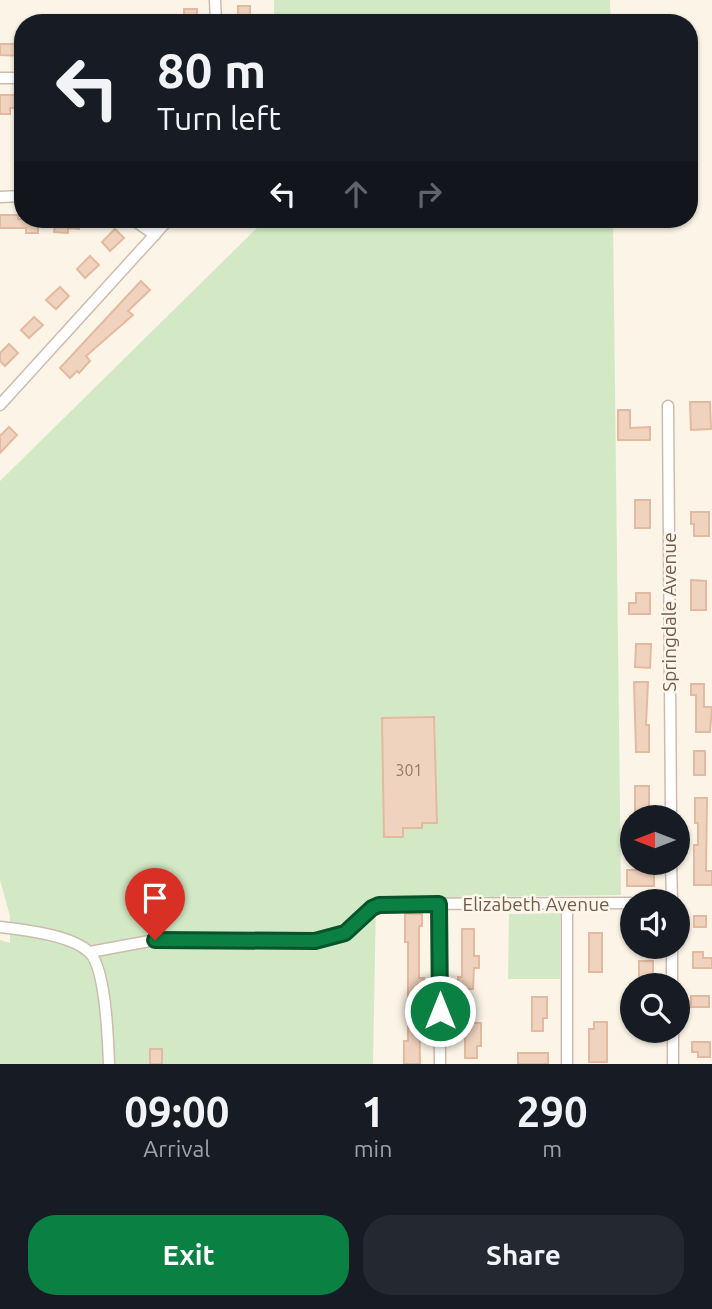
<!DOCTYPE html>
<html lang="en">
<head>
<meta charset="utf-8">
<style>
	:root { --surface:#171b24; --page:#242831; --text:#f1f3f6; --muted:#9ea1a6; --accent:#0b8043 }
	body { margin:0; font-family:Ubuntu,sans-serif; background:var(--page); color:var(--text); height:100vh; display:flex; flex-direction:column; font-size:26px; white-space:nowrap }
	* { box-sizing:border-box; margin:0 }
	p { font-size:23px; color:var(--muted) }
	.icon { flex:none; width:38px; height:38px; fill:none; stroke:currentColor; stroke-width:2; stroke-linecap:round; stroke-linejoin:round }
	.map { position:relative; height:1064px; overflow:hidden }
	.drawer { display:flex; flex-direction:column; background:var(--surface); flex:1 }
	.drawer>* { flex:none }
	.top-card { position:absolute; left:14px; top:14px; width:684px; height:214px; border-radius:28px; box-shadow:0 2px 5px #0004; background:#171b24; color:var(--text); overflow:hidden }
	.needle { width:46px; rotate:270deg }
	.fabs { position:absolute; left:620px; top:805px; display:grid; gap:14px }
	.fabs a { display:grid; place-items:center; width:70px; height:70px; border-radius:50%; background:var(--surface); box-shadow:0 2px 5px #0004; font-size:35px }
	.pin { position:absolute; display:grid; place-items:center; width:60px; height:60px; color:#fff; margin:-72px -30px; border-radius:50% 50% 50% 0; rotate:-45deg; box-shadow:0 0 7px #0007 }
	.pin .icon { rotate:45deg }
	.me { position:absolute; width:77px; margin:-38px; rotate:0deg; stroke-linejoin:round; filter:drop-shadow(0 0 5px #0008) }
	.turn { display:flex; align-items:center; gap:24px; height:147px; padding:0 28px; font-size:32px }
	.turn .icon { width:91px; height:91px; stroke-width:2.5 }
	.turn b { display:block; font-size:49px; line-height:60px }
	.lanes { display:flex; align-items:center; height:66px; padding:0 28px; background:#0003; justify-content:center; gap:35px; direction:ltr }
	.lanes .off { opacity:.35 }
	.eta { display:flex; justify-content:space-evenly; align-items:center; height:119px; text-align:center }
	.eta b { font-size:42px; font-weight:700; line-height:49px }
	.button { display:flex; gap:14px; margin-top:auto; padding:14px 28px }
	.button a { flex:1; height:80px; border-radius:28px; background:var(--accent); color:#fff; font-size:28px; font-weight:700; line-height:80px; text-align:center }
	.button a+a { background:var(--page); color:var(--text) }
	.map>svg:first-child { display:block }
	.green { fill:#d3e9c5 }
	.building { fill:#f0d3be; stroke:#e3ba9f; stroke-width:2 }
	.lines { fill:none; stroke-linecap:round; stroke-linejoin:round }
	.minor-casing { stroke:#cdbcad; stroke-width:13 }
	.minor { stroke:#fff; stroke-width:10 }
	.route-casing { stroke:#07532c; stroke-width:18 }
	.route { stroke:#0b8043; stroke-width:12 }
	.labels { text-anchor:middle; stroke-width:5; stroke-linejoin:round; paint-order:stroke }
	.number-label { font-size:16px; fill:#937968 }
	.street-label { font-size:19px; fill:#745b4b; stroke:#fef8ec }
</style>
</head>
<body>
<div class="map">
<svg width="712" height="1064" viewBox="0 0 712 1064">
	<rect width="100%" height="100%" fill="#fcf4e6"/>
	<!-- green -->
	<g class="green">
		<polygon points="274,0 610,0 611,23 274,23"/>
		<polygon points="266,219 613,219 621,895 376,899 373,1064 0,1064 0,940 10,943 10,916 0,880 0,481"/>
		<polygon points="560,913 560,979 508,979 509,914"/>
	</g>
	<!-- building -->
	<g class="building">
		<rect x="238" y="6" width="12" height="17"/>
		<rect x="184" y="9" width="13" height="14"/>
		<polygon points="0,44 23,44 23,56 0,55"/>
		<polygon points="0,95 17,95 17,108 10,108 10,114 0,114"/>
		<polygon points="0,215 18,215 18,219 80,219 79,229 68,228 68,233 54,232 55,226 38,226 38,233 26,233 26,228 0,228"/>
		<polygon points="115,229 124,238 110,251 102,242"/>
		<polygon points="90,256 99,265 85,278 77,269"/>
		<polygon points="141,281 150,290 128,311 133,315 86,356 90,361 79,373 77,371 70,378 60,368"/>
		<polygon points="60,287 69,296 56,309 46,300"/>
		<polygon points="34,317 43,325 29,338 21,330"/>
		<polygon points="9,344 18,353 5,366 0,361 0,353"/>
		<polygon points="690,402 710,402 711,429 691,430"/>
		<polygon points="618,410 630,410 630,428 650,427 650,440 618,440"/>
		<polygon points="9,427 17,435 0,453 0,436"/>
		<rect x="635" y="500" width="15" height="28"/>
		<polygon points="691,512 709,512 709,536 694,536 694,524 691,524"/>
		<polygon points="691,580 706,581 706,610 691,610"/>
		<polygon points="636,593 650,593 650,614 629,614 629,603 636,603"/>
		<polygon points="636,644 651,644 650,668 635,667"/>
		<polygon points="634,682 648,682 646,725 649,725 649,752 636,752"/>
		<polygon points="691,684 704,684 704,707 712,707 710,732 696,732 696,695 691,695"/>
		<polygon points="434,717 437,823 422,823 422,828 403,828 403,837 384,837 382,718"/>
		<rect x="694" y="751" width="11" height="24"/>
		<rect x="635" y="786" width="14" height="31"/>
		<polygon points="695,798 707,798 706,871 712,871 712,885 694,885 694,845 698,845 698,823 695,823"/>
		<rect x="627" y="870" width="27" height="16"/>
		<polygon points="405,914 422,914 422,926 419,926 419,978 424,978 424,989 419,989 420,1064 404,1064 404,1041 408,1041 408,942 405,942"/>
		<rect x="694" y="916" width="12" height="11"/>
		<polygon points="462,929 474,929 474,956 479,956 479,968 474,968 473,989 458,989 458,977 462,977"/>
		<rect x="589" y="933" width="13" height="39"/>
		<polygon points="693,952 703,952 703,958 712,958 712,968 693,968"/>
		<rect x="639" y="961" width="14" height="18"/>
		<rect x="691" y="996" width="18" height="11"/>
		<polygon points="532,997 547,997 547,1018 543,1018 543,1031 532,1031"/>
		<polygon points="594,1022 607,1022 607,1062 589,1062 589,1029 594,1029"/>
		<polygon points="465,1023 481,1023 481,1046 477,1046 477,1058 465,1058"/>
		<polygon points="692,1042 710,1042 710,1057 698,1057 698,1052 692,1052"/>
		<rect x="150" y="1049" width="12" height="15"/>
		<rect x="518" y="1053" width="30" height="11"/>
	</g>
	<g class="lines">
		<defs>
			<g id="minor">
				<polyline points="215,0 216,23"/>
				<polyline points="0,78 23,78"/>
				<polyline points="0,197 23,196"/>
				<polyline points="132,219 155,235"/>
				<polyline points="0,405 169,219"/>
				<polyline points="668,406 671,817"/>
				<polyline points="671,863 672,901"/>
				<polyline points="439,904 440,1064"/>
				<path d="M0 927C25 930 71 935 89 952 106 967 108 1040 109 1064"/>
				<polyline points="672,947 672,985"/>
				<polyline points="90,952 155,940 315,941 345,933 372,908 389,904 632,903"/>
				<polyline points="673,1031 673,1064"/>
				<polyline points="567,1064 567,904"/>
			</g>
		</defs>
		<!-- minor casing -->
		<use href="#minor" class="minor-casing"/>
		<!-- minor -->
		<use href="#minor" class="minor"/>
	</g>
	<g class="lines">
		<defs>
			<polyline id="route" points="155,940 315,941 345,933 372,908 379,905 439,904 440,1011"/>
		</defs>
		<!-- route casing -->
		<use href="#route" class="route-casing"/>
		<!-- route -->
		<use href="#route" class="route"/>
	</g>
	<g class="labels">
		<!-- number labels -->
		<g class="number-label">
			<text x="409" y="776">301</text>
		</g>
		<!-- street labels -->
		<g class="street-label">
			<text transform="translate(669 612) rotate(-90)" y="7">Springdale Avenue</text>
			<text x="536" y="911">Elizabeth Avenue</text>
		</g>
	</g>
</svg>
<div class="fabs">
<a><svg class="needle" viewBox="-14 -14 28 28"><path d="M0-13l5 13h-10z" fill="#e53935"/><path d="M0 13l5-13h-10z" fill="#9ea1a6"/></svg></a>
<a><svg class="icon" aria-label="sound" viewBox="0 0 24 24"><path d="M4 9h4l5-4v14l-5-4H4zM17 9q2 3 0 6"/></svg></a>
<a><svg class="icon" aria-label="search" viewBox="0 0 24 24"><circle cx="10" cy="10" r="6"/><path d="M15 15l6 6"/></svg></a>
</div>
<div class="pin" style="left:155px;top:940px;background:#d93025"><svg class="icon" aria-label="arrive" viewBox="0 0 24 24"><path d="M6 21V4h12l-3 4 3 4H6"/></svg></div>
<svg class="me" style="left:440px;top:1011px" viewBox="-20 -20 40 40"><circle r="17" fill="#0b8043" stroke="#fff" stroke-width="3"/><path d="M0-11L8 9 0 5-8 9z" fill="#fff"/></svg>
<div class="top-card">
<div class="turn"><svg class="icon" aria-label="left" viewBox="0 0 24 24"><path d="M17 20v-9H6M10 6l-5 5 5 5"/></svg><div><b>80 m</b>Turn left</div></div>
<div class="lanes"><svg class="icon" aria-label="left" viewBox="0 0 24 24"><path d="M17 20v-9H6M10 6l-5 5 5 5"/></svg><svg class="icon off" aria-label="ahead" viewBox="0 0 24 24"><path d="M12 20V5M6 11l6-6 6 6"/></svg><svg class="icon off" aria-label="right" viewBox="0 0 24 24"><path d="M7 20v-9h11M14 6l5 5-5 5"/></svg></div>
</div>
</div>
<section class="drawer">
<div class="eta">
<div><b>09:00</b><p>Arrival</p></div>
<div><b>1</b><p>min</p></div>
<div><b>290</b><p>m</p></div>
</div>
<div class="button"><a>Exit</a><a>Share</a></div>
</section>
</body>
</html>
